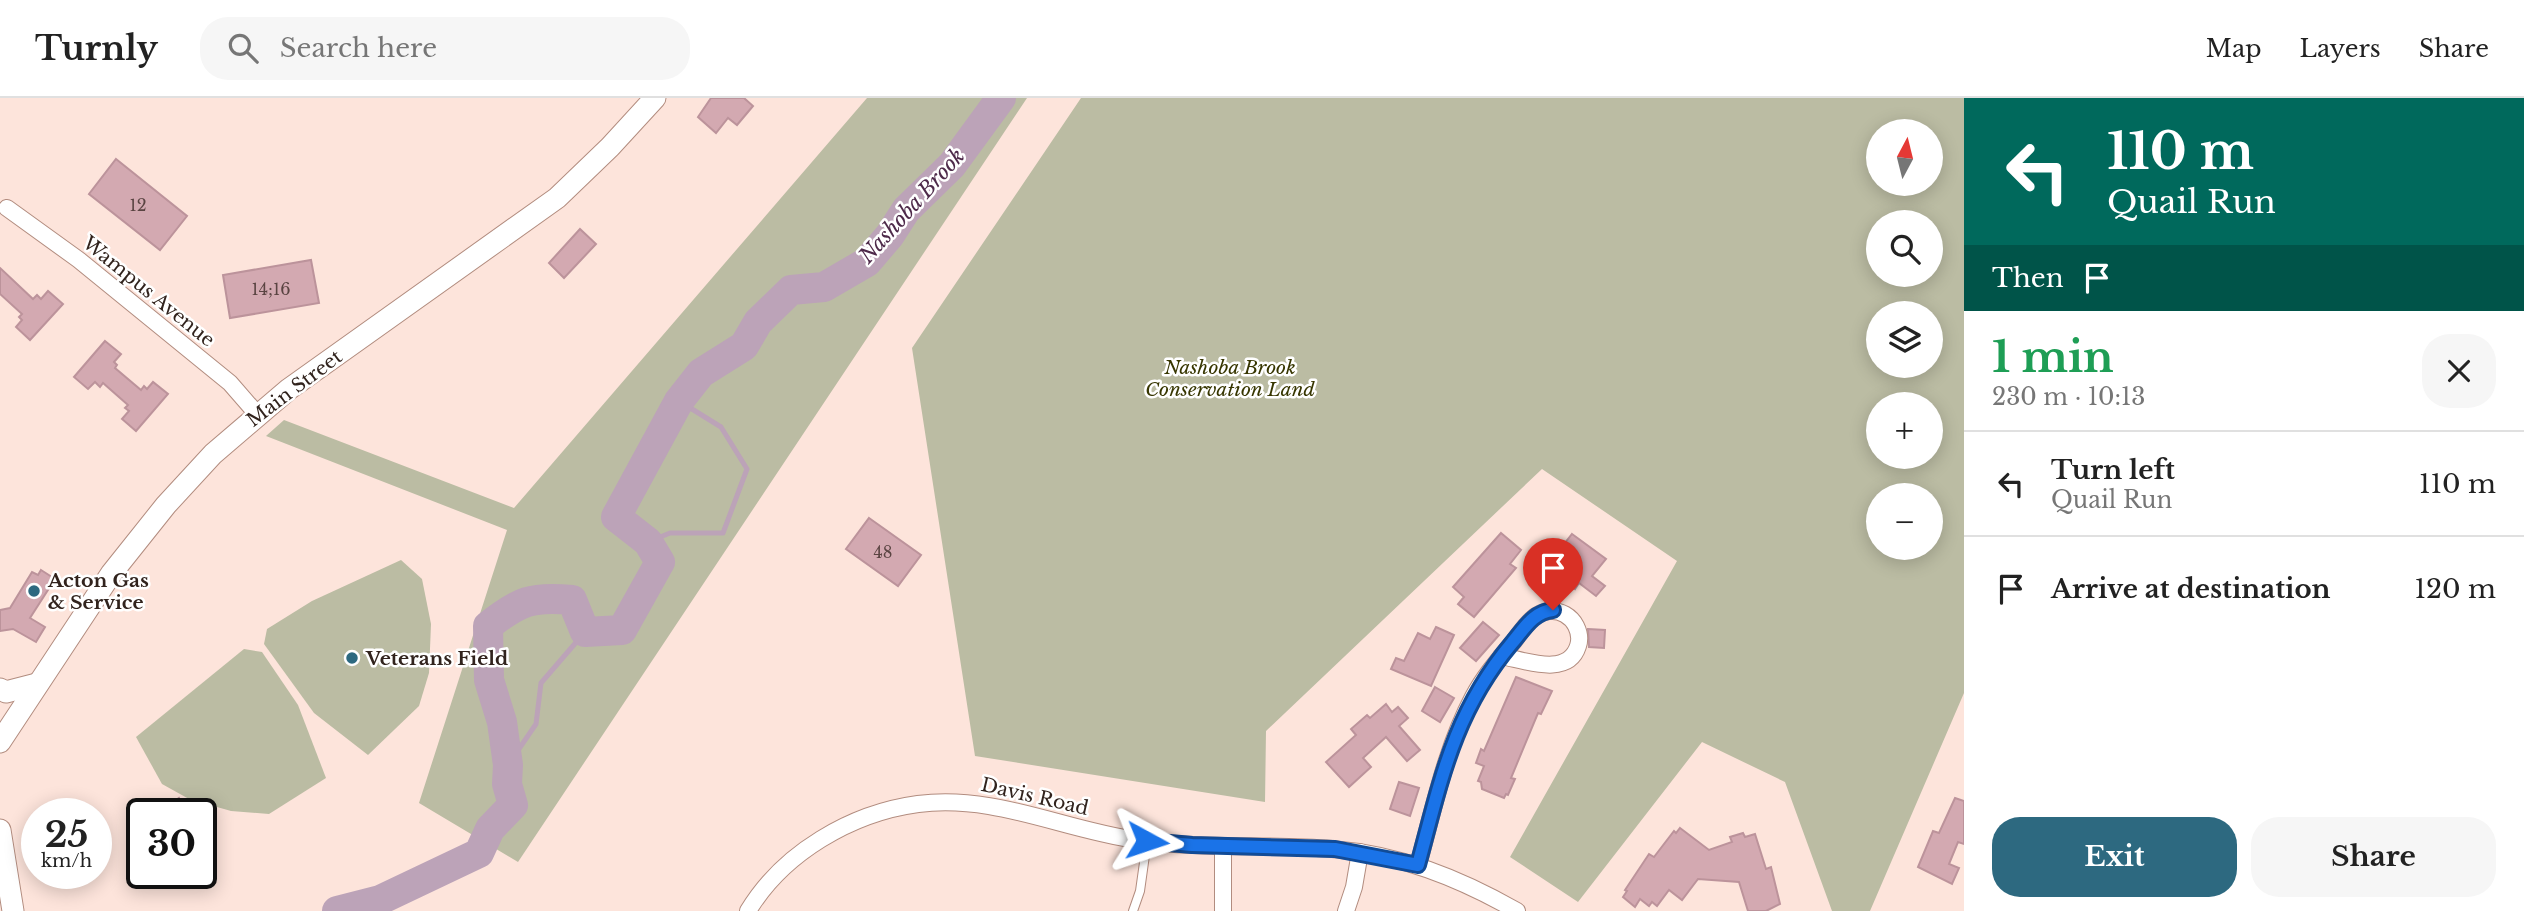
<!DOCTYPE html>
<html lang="en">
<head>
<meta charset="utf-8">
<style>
	:root { --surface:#fff; --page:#f6f6f6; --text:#222; --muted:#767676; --line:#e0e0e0; --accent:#2d6980 }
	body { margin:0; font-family:"Libre Baskerville",serif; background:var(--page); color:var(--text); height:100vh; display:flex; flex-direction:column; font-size:26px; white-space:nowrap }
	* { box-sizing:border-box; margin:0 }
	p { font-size:23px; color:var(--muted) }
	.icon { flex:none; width:38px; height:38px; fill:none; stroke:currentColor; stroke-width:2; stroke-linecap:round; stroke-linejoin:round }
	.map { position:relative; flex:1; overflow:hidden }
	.panel { display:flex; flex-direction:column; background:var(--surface); width:560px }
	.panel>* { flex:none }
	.guide { background:#00695c; color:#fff; overflow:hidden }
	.needle { width:46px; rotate:7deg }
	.controls { position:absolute; left:1866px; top:21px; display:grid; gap:14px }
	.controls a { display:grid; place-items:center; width:77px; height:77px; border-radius:50%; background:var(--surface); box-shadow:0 4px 18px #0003; font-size:35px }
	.speed { position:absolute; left:21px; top:700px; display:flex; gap:14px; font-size:35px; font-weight:700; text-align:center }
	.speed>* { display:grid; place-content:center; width:91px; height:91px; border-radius:50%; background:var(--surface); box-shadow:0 4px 18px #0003; line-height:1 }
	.speed small { font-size:18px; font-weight:400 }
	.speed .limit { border:4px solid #111; border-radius:10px; background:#fff; color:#111 }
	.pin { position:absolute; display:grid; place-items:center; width:60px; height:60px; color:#fff; margin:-72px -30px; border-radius:50% 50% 50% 0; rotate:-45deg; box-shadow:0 0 7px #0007 }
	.pin .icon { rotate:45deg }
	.me { position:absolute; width:77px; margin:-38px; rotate:95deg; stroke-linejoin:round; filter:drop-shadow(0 0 5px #0008) }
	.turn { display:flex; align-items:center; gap:24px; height:147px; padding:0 28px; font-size:32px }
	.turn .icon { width:91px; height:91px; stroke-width:2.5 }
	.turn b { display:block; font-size:49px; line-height:60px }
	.then { display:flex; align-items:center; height:66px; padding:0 28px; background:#0003; gap:14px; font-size:26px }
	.round { display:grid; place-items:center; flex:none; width:74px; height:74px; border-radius:28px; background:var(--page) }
	.headline { display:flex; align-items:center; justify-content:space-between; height:119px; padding:0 28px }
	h1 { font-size:42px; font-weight:700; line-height:52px; color:#1e9e55 }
	.button { display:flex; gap:14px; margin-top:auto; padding:14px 28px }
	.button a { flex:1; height:80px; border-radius:28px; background:var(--accent); color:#fff; font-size:28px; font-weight:700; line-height:80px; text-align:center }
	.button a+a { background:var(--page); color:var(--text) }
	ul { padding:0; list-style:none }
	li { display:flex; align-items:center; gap:21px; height:105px; padding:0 28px; border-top:2px solid var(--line) }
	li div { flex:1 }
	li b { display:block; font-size:26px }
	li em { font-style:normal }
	header { display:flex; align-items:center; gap:42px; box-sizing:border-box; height:98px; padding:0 35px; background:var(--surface); border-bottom:2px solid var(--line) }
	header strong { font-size:33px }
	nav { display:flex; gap:38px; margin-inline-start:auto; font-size:24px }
	.search { width:490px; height:63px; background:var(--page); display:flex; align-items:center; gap:18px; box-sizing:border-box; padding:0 24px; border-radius:28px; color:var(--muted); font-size:26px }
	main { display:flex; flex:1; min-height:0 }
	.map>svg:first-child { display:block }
	.green { fill:#bbbca3; fill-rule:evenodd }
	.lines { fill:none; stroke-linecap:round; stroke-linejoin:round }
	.stream { stroke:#bca3b8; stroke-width:5 }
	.river { stroke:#bca3b8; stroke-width:30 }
	.building { fill:#d3a9b1; stroke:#bc939b; stroke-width:2 }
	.lane-casing { stroke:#b28c7f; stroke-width:10 }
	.street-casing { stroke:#b28c7f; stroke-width:18 }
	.secondary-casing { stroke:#b28c7f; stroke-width:23 }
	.lane { stroke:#fff; stroke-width:8 }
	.street { stroke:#fff; stroke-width:16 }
	.secondary { stroke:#fff; stroke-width:21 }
	.route-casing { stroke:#114b97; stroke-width:18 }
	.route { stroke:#1a73e8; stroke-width:12 }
	.poi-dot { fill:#2d6980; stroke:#fff; stroke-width:2.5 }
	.labels { text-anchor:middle; stroke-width:5; stroke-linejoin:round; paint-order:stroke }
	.number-label { font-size:16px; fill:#5a4442 }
	.street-label { font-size:19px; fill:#31231d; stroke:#fff }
	.park-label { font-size:19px; font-style:italic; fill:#373600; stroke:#fff }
	.poi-label { font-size:19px; font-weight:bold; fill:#31231d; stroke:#fff; text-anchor:start }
	.water-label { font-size:21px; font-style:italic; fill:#4e2a4a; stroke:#fff }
</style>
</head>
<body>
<header>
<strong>Turnly</strong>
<div class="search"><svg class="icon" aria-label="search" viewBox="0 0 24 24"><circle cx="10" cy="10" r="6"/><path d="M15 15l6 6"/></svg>Search here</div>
<nav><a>Map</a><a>Layers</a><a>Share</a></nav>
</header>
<main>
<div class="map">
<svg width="1964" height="813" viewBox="0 0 1964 813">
	<rect width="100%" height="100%" fill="#fde4db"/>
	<!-- green -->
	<g class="green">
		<polygon points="867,0 1027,0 518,764 419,705 507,432 266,338 284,322 514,410"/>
		<path d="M1081 0H1964V595L1870 813H1832L1785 684 1702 644 1578 804 1510 759 1677 463 1542 371 1266 633 1265 704 975 658 912 250ZM1878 33H1930V86H1878ZM1878 124H1930V177H1878ZM1878 215H1930V268H1878ZM1878 306H1930V359H1878ZM1878 397H1930V450H1878Z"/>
		<polygon points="401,462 422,481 431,526 429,575 419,608 368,657 314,615 264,546 267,531 312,503"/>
		<polygon points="244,551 262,554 298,607 326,680 269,716 231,713 189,701 162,686 136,639"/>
	</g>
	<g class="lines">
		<!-- stream -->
		<g class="stream">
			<polyline points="648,444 670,435 723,435 747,371 721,329 679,303"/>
			<polyline points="508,667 536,626 541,585 585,534"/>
		</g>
		<!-- river -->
		<path class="river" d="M337 813 380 802 479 755 490 731 513 707 507 686 508 667 502 624 489 582 488 528C519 503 532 498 572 502L585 534 622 532 660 464 648 444 616 419 679 303 701 275 744 248 758 224 791 192 824 189 867 164 890 137 906 112 952 67 1001 0"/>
	</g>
	<!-- building -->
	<g class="building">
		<polygon points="711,0 744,0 753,8 737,27 728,20 716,35 698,19"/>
		<polygon points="116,61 187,118 160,152 89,96"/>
		<polygon points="580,131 596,146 564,180 549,165"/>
		<polygon points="311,162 319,205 230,220 223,177"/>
		<polygon points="0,170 33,201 37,197 41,201 48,193 63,206 30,242 16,229 22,222 19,219 22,216 0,196"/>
		<polygon points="105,243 121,256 114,264 117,267 115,270 141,292 144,288 147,291 153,284 168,296 136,333 122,321 129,313 125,310 128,307 103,285 100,289 95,284 88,291 74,279"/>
		<polygon points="869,420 921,457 898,488 846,451"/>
		<polygon points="1501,435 1521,452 1510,466 1516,470 1474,519 1458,506 1464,499 1453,489"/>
		<polygon points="1572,436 1606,461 1592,478 1605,488 1596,498 1579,485 1575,491 1547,468"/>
		<polygon points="41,472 55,481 30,520 45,529 36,544 13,531 0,533 0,512 10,510 32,474 38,477"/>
		<polygon points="1483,524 1499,537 1476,563 1460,550"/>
		<polygon points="1436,529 1454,537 1431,588 1391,571 1396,560 1404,563 1418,535 1430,541"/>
		<polygon points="1588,531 1605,532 1604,550 1589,549"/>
		<polygon points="1516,579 1552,593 1541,616 1538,615 1511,680 1515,681 1508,697 1506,696 1504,700 1482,691 1481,684 1478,683 1484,668 1476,665 1481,651 1484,653"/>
		<polygon points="1435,589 1454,600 1440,624 1422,613"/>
		<polygon points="1386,606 1392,614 1398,609 1408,620 1399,628 1420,652 1407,663 1386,639 1363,660 1371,669 1349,689 1326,664 1356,637 1351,631 1367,617 1370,620"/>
		<polygon points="1399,684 1419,690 1410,718 1390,711"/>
		<polygon points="179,700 189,716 156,716"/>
		<polygon points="1955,700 1964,703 1964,746 1958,744 1949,766 1959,770 1952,786 1918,769 1933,733 1939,735"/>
		<polygon points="1680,730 1709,752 1732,744 1730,739 1743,735 1745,739 1755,736 1766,771 1771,769 1780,806 1766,813 1748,813 1739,784 1698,781 1682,802 1669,792 1657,808 1652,804 1649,808 1640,801 1635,809 1623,799 1627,793 1625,792 1649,756 1654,759 1674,733 1676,735"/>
	</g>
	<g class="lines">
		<defs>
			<polyline id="lane" points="1133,813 1140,793 1147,743"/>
			<g id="street">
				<polyline points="7,110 79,162 230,285 257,316"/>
				<path d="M1418 767C1434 710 1445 652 1473 599 1484 578 1499 561 1514 543 1523 531 1533 514 1550 513 1560 512 1571 518 1576 528 1579 534 1580 542 1578 548 1568 580 1524 562 1501 558"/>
				<path d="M748 813C783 755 851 715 918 706 994 696 1061 731 1136 742 1201 751 1267 746 1332 751 1399 756 1459 780 1517 813"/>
				<polyline points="1223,813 1223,748"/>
				<polyline points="1346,813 1354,789 1360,754"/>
			</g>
			<g id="secondary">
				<polyline points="0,591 6,594 37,586"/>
				<polyline points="0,644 111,476 166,407 213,356 289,291 557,100 610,49 655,0"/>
				<polyline points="0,732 13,813"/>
			</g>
		</defs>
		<!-- lane casing -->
		<use href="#lane" class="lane-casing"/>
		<!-- street casing -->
		<use href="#street" class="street-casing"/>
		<!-- secondary casing -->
		<use href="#secondary" class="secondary-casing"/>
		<!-- lane -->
		<use href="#lane" class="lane"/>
		<!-- street -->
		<use href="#street" class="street"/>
		<!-- secondary -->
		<use href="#secondary" class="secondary"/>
	</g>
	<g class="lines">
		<defs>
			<path id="route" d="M1147 743 1192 747 1335 751 1418 767C1441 682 1454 614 1512 545 1524 531 1533 514 1553 512"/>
		</defs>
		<!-- route casing -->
		<use href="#route" class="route-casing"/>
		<!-- route -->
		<use href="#route" class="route"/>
	</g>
	<!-- markers -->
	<g class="poi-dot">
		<circle cx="34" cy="493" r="7"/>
		<circle cx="352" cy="560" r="7"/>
	</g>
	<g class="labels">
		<!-- number labels -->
		<g class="number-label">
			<text x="138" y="113">12</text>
			<text x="271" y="197">14;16</text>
			<text x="883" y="460">48</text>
		</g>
		<!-- street labels -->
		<g class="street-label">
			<text transform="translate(149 193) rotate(39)" y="7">Wampus Avenue</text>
			<text transform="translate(294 290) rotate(-37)" y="7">Main Street</text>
			<text transform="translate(1035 698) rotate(13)" y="7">Davis Road</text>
		</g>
		<!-- park labels -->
		<g class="park-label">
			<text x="1230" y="276">Nashoba Brook<tspan x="1230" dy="22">Conservation Land</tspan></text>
		</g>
		<!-- poi labels -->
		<g class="poi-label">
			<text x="48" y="489">Acton Gas<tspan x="48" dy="22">&amp; Service</tspan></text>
			<text x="366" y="567">Veterans Field</text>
		</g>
		<!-- water labels -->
		<g class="water-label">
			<text transform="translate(912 108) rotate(-48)" y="7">Nashoba Brook</text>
		</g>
	</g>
</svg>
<div class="controls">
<a><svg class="needle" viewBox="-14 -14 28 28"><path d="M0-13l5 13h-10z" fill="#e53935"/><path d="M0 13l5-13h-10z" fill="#767676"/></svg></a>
<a><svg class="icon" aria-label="search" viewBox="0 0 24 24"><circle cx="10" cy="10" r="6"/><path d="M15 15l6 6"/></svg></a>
<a><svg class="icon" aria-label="layers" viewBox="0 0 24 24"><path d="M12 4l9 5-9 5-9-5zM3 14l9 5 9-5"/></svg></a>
<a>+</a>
<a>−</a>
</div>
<div class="speed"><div>25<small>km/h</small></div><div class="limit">30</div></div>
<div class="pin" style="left:1553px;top:512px;background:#d93025"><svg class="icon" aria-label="arrive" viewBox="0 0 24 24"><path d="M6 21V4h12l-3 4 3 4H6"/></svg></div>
<svg class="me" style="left:1147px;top:743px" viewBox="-20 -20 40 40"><path d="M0-17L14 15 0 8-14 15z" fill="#1a73e8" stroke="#fff" stroke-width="4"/></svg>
</div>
<section class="panel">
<div class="guide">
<div class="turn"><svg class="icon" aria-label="left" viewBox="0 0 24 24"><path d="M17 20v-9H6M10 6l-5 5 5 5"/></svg><div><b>110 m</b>Quail Run</div></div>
<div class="then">Then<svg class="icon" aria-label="arrive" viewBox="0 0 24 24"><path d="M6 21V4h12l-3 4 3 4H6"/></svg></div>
</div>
<div class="headline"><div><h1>1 min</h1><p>230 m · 10:13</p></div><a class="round"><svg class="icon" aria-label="close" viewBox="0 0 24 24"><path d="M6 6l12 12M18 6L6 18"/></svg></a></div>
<ul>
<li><svg class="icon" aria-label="left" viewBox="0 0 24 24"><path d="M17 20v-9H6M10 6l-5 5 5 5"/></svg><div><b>Turn left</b><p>Quail Run</p></div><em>110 m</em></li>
<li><svg class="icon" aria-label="arrive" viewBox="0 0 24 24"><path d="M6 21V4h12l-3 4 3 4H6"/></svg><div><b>Arrive at destination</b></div><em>120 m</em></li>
</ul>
<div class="button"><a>Exit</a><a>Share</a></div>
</section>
</main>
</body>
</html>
